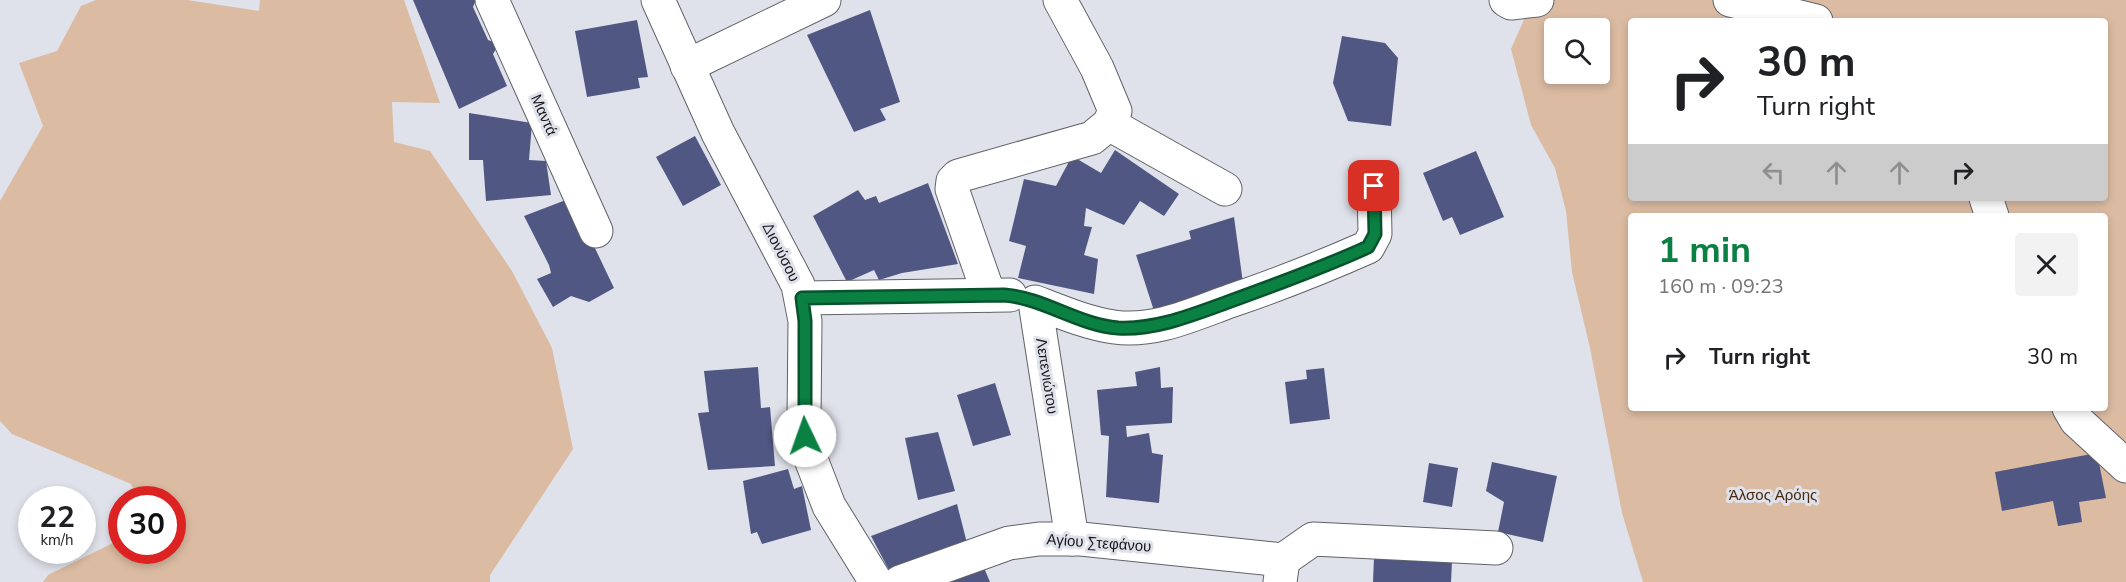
<!DOCTYPE html>
<html lang="en">
<head>
<meta charset="utf-8">
<style>
	:root { --surface:#fff; --page:#f2f2f2; --text:#202124; --muted:#757577; --accent:#0b8043 }
	body { margin:0; font-family:"Nunito Sans",sans-serif; background:var(--page); color:var(--text); height:100vh; display:flex; flex-direction:column; font-size:22px; white-space:nowrap }
	* { box-sizing:border-box; margin:0 }
	p { font-size:20px; color:var(--muted) }
	.icon { flex:none; width:33px; height:33px; fill:none; stroke:currentColor; stroke-width:2; stroke-linecap:round; stroke-linejoin:round }
	.map { position:relative; flex:1; overflow:hidden }
	.side { position:absolute; left:1628px; top:213px; width:480px; height:198px; display:flex; flex-direction:column; background:var(--surface); border-radius:6px; box-shadow:0 3px 9px #0003 }
	.side>* { flex:none }
	.top-card { position:absolute; left:1628px; top:18px; width:480px; height:183px; border-radius:6px; box-shadow:0 3px 9px #0003; background:#fff; color:var(--text); overflow:hidden }
	.fabs { position:absolute; left:1544px; top:18px; display:grid; gap:12px }
	.fabs a { display:grid; place-items:center; width:66px; height:66px; border-radius:6px; background:var(--surface); box-shadow:0 3px 9px #0003; font-size:30px }
	.speed { position:absolute; left:18px; top:486px; display:flex; gap:12px; font-size:30px; font-weight:700; text-align:center }
	.speed>* { display:grid; place-content:center; width:78px; height:78px; border-radius:50%; background:var(--surface); box-shadow:0 3px 9px #0003; line-height:1 }
	.speed small { font-size:15px; font-weight:400 }
	.speed .limit { border:9px solid #d22; background:#fff; color:#111 }
	.pin { position:absolute; display:grid; place-items:center; width:51px; height:51px; color:#fff; margin:-26px; border-radius:12px; box-shadow:0 3px 9px #0006 }
	.me { position:absolute; width:66px; margin:-33px; rotate:357deg; stroke-linejoin:round; filter:drop-shadow(0 0 4px #0008) }
	.turn { display:flex; align-items:center; gap:21px; height:126px; padding:0 30px; font-size:27px }
	.turn .icon { width:78px; height:78px; stroke-width:2.5 }
	.turn b { display:block; font-size:42px; line-height:51px }
	.lanes { display:flex; align-items:center; height:57px; padding:0 30px; background:#0003; justify-content:center; gap:30px; direction:ltr }
	.lanes .off { opacity:.35 }
	.round { display:grid; place-items:center; flex:none; width:63px; height:63px; border-radius:6px; background:var(--page) }
	.headline { display:flex; align-items:center; justify-content:space-between; height:102px; padding:0 30px }
	h1 { font-size:36px; font-weight:700; line-height:45px; color:var(--accent) }
	ul { padding:0; list-style:none }
	li { display:flex; align-items:center; gap:18px; height:84px; padding:0 30px }
	li div { flex:1 }
	li b { display:block; font-size:22px }
	li em { font-style:normal }
	.map>svg:first-child { display:block }
	.green { fill:#dbbba2; fill-rule:evenodd }
	.building { fill:#505783 }
	.lines { fill:none; stroke-linecap:round; stroke-linejoin:round }
	.minor-casing { stroke:#606269; stroke-width:35 }
	.minor { stroke:#fff; stroke-width:33 }
	.route-casing { stroke:#07532c; stroke-width:15 }
	.route { stroke:#0b8043; stroke-width:10 }
	.labels { text-anchor:middle; stroke-width:6; stroke-linejoin:round; paint-order:stroke }
	.street-label { font-size:15px; fill:#16171a; stroke:#e0e2eb }
	.park-label { font-size:15px; fill:#48290d; stroke:#e0e2eb }
</style>
</head>
<body>
<div class="map">
<svg width="2126" height="582" viewBox="0 0 2126 582">
	<rect width="100%" height="100%" fill="#e0e2eb"/>
	<!-- green -->
	<g class="green">
		<polygon points="96,0 187,0 259,11 260,0 404,0 440,103 392,102 394,142 430,151 512,271 552,348 573,449 490,575 490,582 43,582 48,575 121,539 122,550 172,550 172,500 138,499 131,484 12,434 0,421 0,201 43,126 19,63 57,51 81,6"/>
		<path d="M1529 0H2126V582H1643L1622 513 1590 348 1572 272 1566 211 1555 168 1531 125 1511 49 1530 6ZM1630 21H2104V198H1630ZM1554 28H1599V74H1554ZM1630 216H2104V408H1630Z"/>
	</g>
	<!-- building -->
	<g class="building">
		<polygon points="413,0 476,0 473,7 488,40 499,44 493,54 507,86 459,109"/>
		<polygon points="870,10 900,102 880,109 886,120 854,132 807,35"/>
		<polygon points="637,20 648,77 638,78 640,88 587,97 575,31"/>
		<polygon points="1342,36 1385,43 1398,58 1391,126 1348,121 1333,83"/>
		<polygon points="469,113 532,123 529,160 546,161 551,195 486,201 483,160 469,160"/>
		<polygon points="695,136 721,185 683,206 656,157"/>
		<polygon points="1115,150 1179,194 1164,216 1140,201 1124,225 1086,208 1084,226 1092,227 1084,255 1098,259 1094,294 1018,278 1026,246 1009,241 1024,179 1056,186 1072,156 1101,173"/>
		<polygon points="1476,151 1504,217 1460,235 1452,217 1443,221 1423,173"/>
		<polygon points="928,183 958,264 902,273 879,280 874,270 847,282 813,216 858,190 865,200 876,196 879,203"/>
		<polygon points="571,198 614,288 589,302 571,296 553,307 537,279 551,273 549,265 524,216"/>
		<polygon points="1234,217 1243,283 1155,314 1136,255 1191,239 1189,231"/>
		<polygon points="758,367 761,408 770,407 775,466 708,470 698,413 709,412 704,371"/>
		<polygon points="1160,367 1161,388 1173,387 1172,423 1126,426 1127,437 1149,433 1152,453 1163,455 1159,503 1106,497 1109,436 1101,435 1097,390 1137,386 1135,372"/>
		<polygon points="1324,368 1330,419 1290,424 1285,382 1307,379 1306,370"/>
		<polygon points="995,383 1011,435 973,446 957,395"/>
		<polygon points="938,432 955,491 918,500 905,438"/>
		<polygon points="2097,453 2106,498 2079,502 2082,522 2058,526 2053,501 2002,511 1995,472"/>
		<polygon points="1492,462 1557,476 1543,542 1498,532 1504,502 1486,491"/>
		<polygon points="1429,463 1458,468 1452,507 1423,502"/>
		<polygon points="788,469 794,489 802,486 811,530 762,544 757,532 751,534 743,481"/>
		<polygon points="957,504 968,547 890,572 871,536"/>
		<polygon points="1374,557 1452,561 1451,582 1373,582"/>
		<polygon points="982,563 990,582 923,582"/>
	</g>
	<g class="lines">
		<defs>
			<g id="minor">
				<polyline points="492,0 596,231"/>
				<polyline points="658,0 718,133 798,285 805,321 804,420 809,454 829,506 876,582"/>
				<polyline points="1506,0 1511,3 1537,0"/>
				<polyline points="1730,0 1816,21"/>
				<polyline points="687,66 824,0"/>
				<polyline points="1109,124 1225,189"/>
				<polyline points="1986,198 1992,216"/>
				<polyline points="989,295 952,189 953,181 958,176 1092,138 1109,124 1115,111 1097,68 1060,0"/>
				<polyline points="802,298 1010,295"/>
				<polyline points="2069,408 2076,420 2126,466"/>
				<path d="M1072 539 1035 302C1061 312 1087 323 1114 327 1154 333 1194 314 1230 301 1277 285 1323 267 1368 247L1375 234 1374 186"/>
				<polyline points="1283,560 1313,539 1496,548"/>
				<polyline points="900,582 1009,543 1039,539 1081,539 1283,560 1280,582"/>
			</g>
		</defs>
		<!-- minor casing -->
		<use href="#minor" class="minor-casing"/>
		<!-- minor -->
		<use href="#minor" class="minor"/>
	</g>
	<g class="lines">
		<defs>
			<path id="route" d="M805 436V321L802 298 1004 295C1044 298 1078 325 1118 328 1156 330 1192 315 1228 302 1275 285 1322 268 1368 247L1375 234 1374 186"/>
		</defs>
		<!-- route casing -->
		<use href="#route" class="route-casing"/>
		<!-- route -->
		<use href="#route" class="route"/>
	</g>
	<g class="labels">
		<!-- street labels -->
		<g class="street-label">
			<text transform="translate(544 115) rotate(66)" y="5">Μαντά</text>
			<text transform="translate(781 252) rotate(63)" y="5">Διονύσου</text>
			<text transform="translate(1047 376) rotate(81)" y="5">Λεπενιώτου</text>
			<text transform="translate(1099 543) rotate(4)" y="5">Αγίου Στεφάνου</text>
		</g>
		<!-- park labels -->
		<g class="park-label">
			<text x="1773" y="500">Άλσος Αρόης</text>
		</g>
	</g>
</svg>
<div class="fabs">
<a><svg class="icon" aria-label="search" viewBox="0 0 24 24"><circle cx="10" cy="10" r="6"/><path d="M15 15l6 6"/></svg></a>
</div>
<div class="speed"><div>22<small>km/h</small></div><div class="limit">30</div></div>
<div class="pin" style="left:1374px;top:186px;background:#d93025"><svg class="icon" aria-label="arrive" viewBox="0 0 24 24"><path d="M6 21V4h12l-3 4 3 4H6"/></svg></div>
<svg class="me" style="left:805px;top:436px" viewBox="-20 -20 40 40"><circle r="19" fill="#fff"/><path d="M0-13L10 11 0 6-10 11z" fill="#0b8043"/></svg>
<div class="top-card">
<div class="turn"><svg class="icon" aria-label="right" viewBox="0 0 24 24"><path d="M7 20v-9h11M14 6l5 5-5 5"/></svg><div><b>30 m</b>Turn right</div></div>
<div class="lanes"><svg class="icon off" aria-label="left" viewBox="0 0 24 24"><path d="M17 20v-9H6M10 6l-5 5 5 5"/></svg><svg class="icon off" aria-label="ahead" viewBox="0 0 24 24"><path d="M12 20V5M6 11l6-6 6 6"/></svg><svg class="icon off" aria-label="ahead" viewBox="0 0 24 24"><path d="M12 20V5M6 11l6-6 6 6"/></svg><svg class="icon" aria-label="right" viewBox="0 0 24 24"><path d="M7 20v-9h11M14 6l5 5-5 5"/></svg></div>
</div>
<section class="side">
<div class="headline"><div><h1>1 min</h1><p>160 m · 09:23</p></div><a class="round"><svg class="icon" aria-label="close" viewBox="0 0 24 24"><path d="M6 6l12 12M18 6L6 18"/></svg></a></div>
<ul>
<li><svg class="icon" aria-label="right" viewBox="0 0 24 24"><path d="M7 20v-9h11M14 6l5 5-5 5"/></svg><div><b>Turn right</b></div><em>30 m</em></li>
</ul>
</section>
</div>
</body>
</html>
